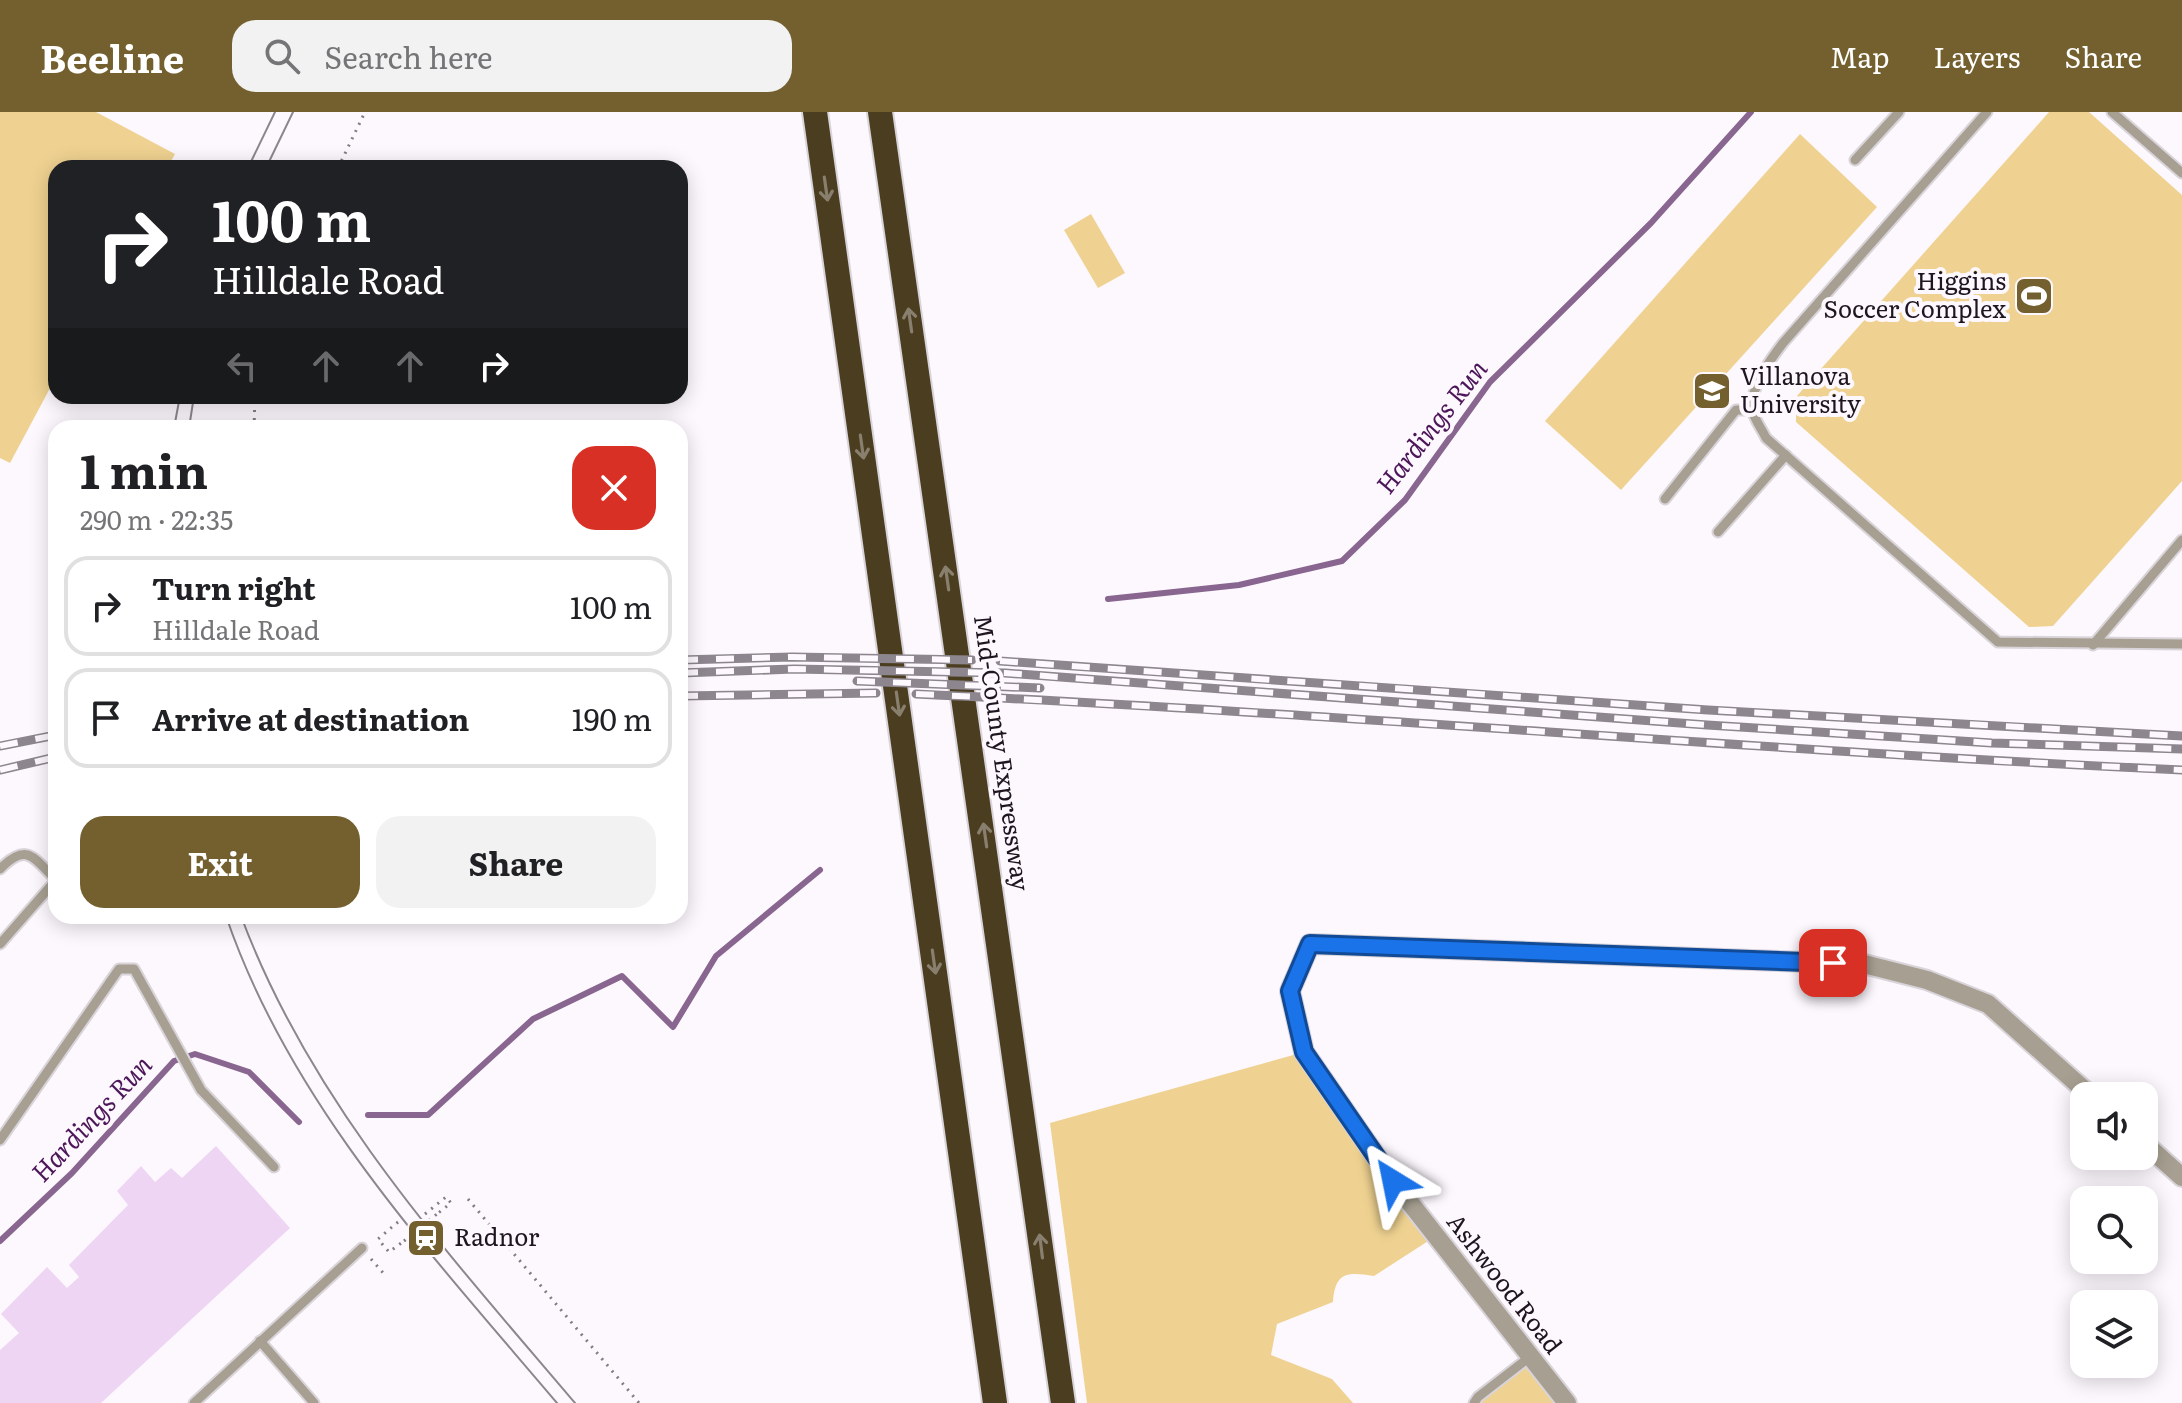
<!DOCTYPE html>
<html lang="en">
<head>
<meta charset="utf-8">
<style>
	:root { --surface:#fff; --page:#f2f2f2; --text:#202124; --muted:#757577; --line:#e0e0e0; --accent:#74602f }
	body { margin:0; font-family:Literata,serif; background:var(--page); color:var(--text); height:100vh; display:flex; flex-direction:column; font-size:30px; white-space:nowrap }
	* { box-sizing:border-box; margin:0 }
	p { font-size:26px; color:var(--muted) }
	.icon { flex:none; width:44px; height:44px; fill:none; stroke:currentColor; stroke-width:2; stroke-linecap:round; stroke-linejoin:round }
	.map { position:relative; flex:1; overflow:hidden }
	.side { position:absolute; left:48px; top:308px; width:640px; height:504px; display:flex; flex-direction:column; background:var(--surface); border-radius:24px; box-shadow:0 4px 20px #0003 }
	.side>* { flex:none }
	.hud { position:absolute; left:48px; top:48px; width:640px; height:244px; border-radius:24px; box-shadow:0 4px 20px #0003; background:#202124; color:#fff; overflow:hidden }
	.tools { position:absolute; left:2070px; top:970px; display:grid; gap:16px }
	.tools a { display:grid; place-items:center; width:88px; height:88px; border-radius:16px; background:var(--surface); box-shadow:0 4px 20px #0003; font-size:40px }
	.pin { position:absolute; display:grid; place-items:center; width:68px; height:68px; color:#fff; margin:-34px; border-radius:16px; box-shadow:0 4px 12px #0006 }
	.me { position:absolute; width:88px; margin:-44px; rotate:325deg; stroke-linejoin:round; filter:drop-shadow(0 0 6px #0008) }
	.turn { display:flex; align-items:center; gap:28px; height:168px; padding:0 32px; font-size:36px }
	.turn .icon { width:104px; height:104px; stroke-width:2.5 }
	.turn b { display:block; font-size:56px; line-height:68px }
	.lanes { display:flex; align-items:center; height:76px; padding:0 32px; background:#0003; justify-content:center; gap:40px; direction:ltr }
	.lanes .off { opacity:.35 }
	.round { display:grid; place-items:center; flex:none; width:84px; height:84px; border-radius:24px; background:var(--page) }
	.summary { display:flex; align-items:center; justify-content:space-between; height:136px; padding:0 32px }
	h1 { font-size:48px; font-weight:700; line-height:60px }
	.action { display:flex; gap:16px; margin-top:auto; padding:16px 32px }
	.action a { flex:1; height:92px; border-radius:24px; background:var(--accent); color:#fff; font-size:32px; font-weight:700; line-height:92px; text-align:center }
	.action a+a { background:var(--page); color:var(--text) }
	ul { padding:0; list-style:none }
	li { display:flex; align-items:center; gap:24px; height:100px; margin:0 16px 12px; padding:0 16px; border:4px solid var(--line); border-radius:24px }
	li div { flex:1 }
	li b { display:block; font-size:30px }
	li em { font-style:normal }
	header { display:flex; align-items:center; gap:48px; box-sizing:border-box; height:112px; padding:0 40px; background:var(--accent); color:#fff }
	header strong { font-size:38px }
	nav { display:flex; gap:44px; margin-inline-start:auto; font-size:28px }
	.search { width:560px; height:72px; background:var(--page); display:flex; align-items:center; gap:20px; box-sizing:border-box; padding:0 28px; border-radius:24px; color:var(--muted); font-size:30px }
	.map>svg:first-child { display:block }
	.green { fill:#efd291 }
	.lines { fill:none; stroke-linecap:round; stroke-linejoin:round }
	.stream { stroke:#886690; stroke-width:6 }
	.building { fill:#edd5f3 }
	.service-casing { stroke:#d9d4da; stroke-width:13 }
	.minor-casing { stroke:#d9d4da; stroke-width:22 }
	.motorway-casing { stroke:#d9d4da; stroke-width:28 }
	.path { stroke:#837c85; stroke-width:3; stroke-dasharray:2 6; stroke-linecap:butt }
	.service { stroke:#a7a092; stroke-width:9 }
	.minor { stroke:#a7a092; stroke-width:18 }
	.motorway { stroke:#4b3e20; stroke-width:24 }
	.tram { stroke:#8d868e; stroke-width:2 }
	.rail-casing { stroke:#8d868e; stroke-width:9 }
	.rail { stroke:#fdf8fe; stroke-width:6; stroke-dasharray:18; stroke-linecap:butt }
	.path-bridge { stroke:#837c85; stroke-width:3; stroke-dasharray:2 6; stroke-linecap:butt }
	.oneway { stroke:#897f6e }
	.route-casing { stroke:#114b97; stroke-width:20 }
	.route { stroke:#1a73e8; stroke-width:14 }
	.labels { text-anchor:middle; stroke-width:8; stroke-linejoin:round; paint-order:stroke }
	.poi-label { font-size:24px; fill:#1e1520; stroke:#fdf8fe; text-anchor:start }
	.street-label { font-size:24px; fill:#1e1520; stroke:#fdf8fe }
	.water-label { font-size:26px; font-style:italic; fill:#4c1659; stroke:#fdf8fe }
</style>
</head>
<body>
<header>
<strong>Beeline</strong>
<div class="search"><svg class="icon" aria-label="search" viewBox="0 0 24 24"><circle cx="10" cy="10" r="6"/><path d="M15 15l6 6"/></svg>Search here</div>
<nav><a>Map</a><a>Layers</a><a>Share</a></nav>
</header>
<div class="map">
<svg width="2182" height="1291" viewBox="0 0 2182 1291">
	<rect width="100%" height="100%" fill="#fdf8fe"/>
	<!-- green -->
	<g class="green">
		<polygon points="0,0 96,0 175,42 167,56 56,56 56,265 10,351 0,346"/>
		<polygon points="2049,0 2089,0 2182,83 2182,369 2053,514 2029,515 1796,310 1796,285"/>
		<polygon points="1800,22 1877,95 1621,378 1545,309"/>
		<polygon points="1091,102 1125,161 1098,176 1064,118"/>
		<path d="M1304 940 1436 1124 1374 1164C1348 1160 1335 1159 1333 1190L1277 1212 1271 1243 1332 1267 1353 1291H1087L1050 1011Z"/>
		<polygon points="1531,1244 1568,1291 1474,1291"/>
	</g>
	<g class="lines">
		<!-- stream -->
		<g class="stream">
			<polyline points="1108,487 1239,473 1342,449 1405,388 1490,270 1651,111 1751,0"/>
			<polyline points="368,1003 428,1003 533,907 622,864 673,915 716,844 820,758"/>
			<polyline points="0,1129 72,1061 174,949 195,942 249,960 299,1010"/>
		</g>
	</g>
	<!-- building -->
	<polygon class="building" points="216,1034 290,1116 101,1291 0,1291 0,1238 19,1221 1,1202 47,1155 67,1176 79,1165 69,1153 128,1093 117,1079 141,1054 155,1070 171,1056 182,1066"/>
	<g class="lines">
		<defs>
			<g id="service">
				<path d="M1987 0 1783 231C1770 248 1751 274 1752 296 1753 306 1762 317 1766 326L1998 530 2182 532"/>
				<polyline points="2112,0 2182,61"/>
				<polyline points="1855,48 1899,0"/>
				<polyline points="1665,387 1736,298 1752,298"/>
				<polyline points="1718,420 1786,343"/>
				<polyline points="2093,533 2182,428"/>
				<path d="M0 757C27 730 33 745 56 768L0 832"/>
				<polyline points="0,1028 119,857 134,857 201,978 274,1055"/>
				<polyline points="260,1229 314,1291"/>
				<polyline points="194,1291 362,1136"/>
				<polyline points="1474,1291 1478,1285 1531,1244"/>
			</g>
			<g id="minor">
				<polyline points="2144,1031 2182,1065"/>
				<polyline points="1567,1291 1393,1069 1304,940 1290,879 1310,832 1864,852 1927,868 1988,892 2091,984"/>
			</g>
			<g id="motorway">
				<polyline points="815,0 995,1291"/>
				<polyline points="880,0 1063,1291"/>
			</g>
		</defs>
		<!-- service casing -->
		<use href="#service" class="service-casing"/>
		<!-- minor casing -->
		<use href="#minor" class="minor-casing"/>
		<!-- motorway casing -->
		<use href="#motorway" class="motorway-casing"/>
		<!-- path -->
		<g class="path">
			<polyline points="338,56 365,0"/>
			<polyline points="254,316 255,284"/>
			<polyline points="468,1087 639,1291"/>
			<polyline points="425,1102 446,1085 451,1091 437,1102"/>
			<polyline points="398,1110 378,1127 389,1140 404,1129"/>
			<polyline points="371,1147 384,1162"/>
		</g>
		<!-- service -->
		<use href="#service" class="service"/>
		<!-- minor -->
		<use href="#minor" class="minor"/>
		<!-- motorway -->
		<use href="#motorway" class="motorway"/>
		<!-- tram -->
		<g class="tram">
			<polyline points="248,56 275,0"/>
			<polyline points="266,56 293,0"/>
			<polyline points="174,316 180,284"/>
			<polyline points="189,316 194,284"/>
			<path d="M226 804C290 992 431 1142 557 1291"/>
			<path d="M241 804C311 992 447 1140 575 1291"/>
		</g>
		<defs>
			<g id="rail">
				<polyline points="680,548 792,545 972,548"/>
				<polyline points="1000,549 1708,598 2182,624"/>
				<polyline points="680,561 794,557 1005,561 1707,613 1992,631 2182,637"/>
				<polyline points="857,569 1040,576"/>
				<path d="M916 582C1338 601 1760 639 2182 658"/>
				<polyline points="680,584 876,581"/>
				<polyline points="0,634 56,623"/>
				<polyline points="0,658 56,645"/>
			</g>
		</defs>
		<!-- rail casing -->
		<use href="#rail" class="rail-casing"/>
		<!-- rail -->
		<use href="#rail" class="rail"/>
		<!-- path-bridge -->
		<polyline class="path-bridge" points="404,1129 437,1102"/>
	</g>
	<!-- one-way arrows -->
	<defs><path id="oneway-shaft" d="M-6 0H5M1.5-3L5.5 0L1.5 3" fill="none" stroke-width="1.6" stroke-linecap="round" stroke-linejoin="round" transform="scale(2)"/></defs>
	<g class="oneway">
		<use href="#oneway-shaft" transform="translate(826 77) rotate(82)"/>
		<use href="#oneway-shaft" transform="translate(910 208) rotate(-98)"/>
		<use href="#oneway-shaft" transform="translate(862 335) rotate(82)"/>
		<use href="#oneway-shaft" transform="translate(947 466) rotate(-98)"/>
		<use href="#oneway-shaft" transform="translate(898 592) rotate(82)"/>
		<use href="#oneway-shaft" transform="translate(985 723) rotate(-98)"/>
		<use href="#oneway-shaft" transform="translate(934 850) rotate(82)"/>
		<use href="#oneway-shaft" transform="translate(1041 1134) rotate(-97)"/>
	</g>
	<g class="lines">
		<defs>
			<polyline id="route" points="1393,1069 1304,940 1290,879 1310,832 1833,851"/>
		</defs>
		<!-- route casing -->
		<use href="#route" class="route-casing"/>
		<!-- route -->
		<use href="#route" class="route"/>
	</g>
	<!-- icons -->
	<defs>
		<symbol id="stadium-square" viewBox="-11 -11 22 22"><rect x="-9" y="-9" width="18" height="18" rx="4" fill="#74602f" stroke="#fdf8fe"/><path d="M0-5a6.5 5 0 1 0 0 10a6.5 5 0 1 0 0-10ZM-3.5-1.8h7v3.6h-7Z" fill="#fff"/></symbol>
		<symbol id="university-square" viewBox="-11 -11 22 22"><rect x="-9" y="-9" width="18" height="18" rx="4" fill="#74602f" stroke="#fdf8fe"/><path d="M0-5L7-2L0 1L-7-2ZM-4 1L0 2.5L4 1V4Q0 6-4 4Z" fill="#fff"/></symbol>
		<symbol id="station-square" viewBox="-11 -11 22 22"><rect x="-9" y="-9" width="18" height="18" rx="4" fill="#74602f" stroke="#fdf8fe"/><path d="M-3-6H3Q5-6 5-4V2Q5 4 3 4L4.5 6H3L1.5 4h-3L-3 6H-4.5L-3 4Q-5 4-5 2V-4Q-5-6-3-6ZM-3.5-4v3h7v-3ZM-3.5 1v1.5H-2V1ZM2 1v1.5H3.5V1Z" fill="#fff"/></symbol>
	</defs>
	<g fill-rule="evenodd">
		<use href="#stadium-square" x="2012" y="162" width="44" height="44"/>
		<use href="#university-square" x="1690" y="257" width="44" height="44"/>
		<use href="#station-square" x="404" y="1104" width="44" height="44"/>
	</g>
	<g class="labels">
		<!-- poi labels -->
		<g class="poi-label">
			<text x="2006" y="178" text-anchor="end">Higgins<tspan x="2006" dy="28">Soccer Complex</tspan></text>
			<text x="1740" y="273">Villanova<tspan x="1740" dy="28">University</tspan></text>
			<text x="454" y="1134">Radnor</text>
		</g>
		<!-- street labels -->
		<g class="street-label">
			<text transform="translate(1001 641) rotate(82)" y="8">Mid-County Expressway</text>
			<text transform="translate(1504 1172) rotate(52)" y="8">Ashwood Road</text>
		</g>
		<!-- water labels -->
		<g class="water-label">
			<text transform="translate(1432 315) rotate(-52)" y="9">Hardings Run</text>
			<text transform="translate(92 1007) rotate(-47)" y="9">Hardings Run</text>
		</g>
	</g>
</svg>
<div class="tools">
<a><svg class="icon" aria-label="sound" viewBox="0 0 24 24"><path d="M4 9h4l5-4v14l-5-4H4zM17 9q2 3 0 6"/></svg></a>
<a><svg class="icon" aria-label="search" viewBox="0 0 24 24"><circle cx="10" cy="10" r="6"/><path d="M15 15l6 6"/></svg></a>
<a><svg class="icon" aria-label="layers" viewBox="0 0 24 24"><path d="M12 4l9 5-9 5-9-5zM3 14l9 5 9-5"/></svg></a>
</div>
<div class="pin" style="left:1833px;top:851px;background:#d93025"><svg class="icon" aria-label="arrive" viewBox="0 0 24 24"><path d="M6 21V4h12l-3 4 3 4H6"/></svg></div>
<svg class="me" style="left:1393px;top:1069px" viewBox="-20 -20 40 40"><path d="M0-17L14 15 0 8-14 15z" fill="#1a73e8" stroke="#fff" stroke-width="4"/></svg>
<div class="hud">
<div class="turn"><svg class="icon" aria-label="right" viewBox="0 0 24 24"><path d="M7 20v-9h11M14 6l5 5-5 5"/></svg><div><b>100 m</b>Hilldale Road</div></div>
<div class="lanes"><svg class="icon off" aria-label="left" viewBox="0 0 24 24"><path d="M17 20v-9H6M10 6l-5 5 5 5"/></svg><svg class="icon off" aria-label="ahead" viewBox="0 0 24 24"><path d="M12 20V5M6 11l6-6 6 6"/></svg><svg class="icon off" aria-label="ahead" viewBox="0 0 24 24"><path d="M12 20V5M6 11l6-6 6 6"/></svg><svg class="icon" aria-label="right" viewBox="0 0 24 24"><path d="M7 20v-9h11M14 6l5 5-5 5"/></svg></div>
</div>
<section class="side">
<div class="summary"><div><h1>1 min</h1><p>290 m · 22:35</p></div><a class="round" style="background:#d93025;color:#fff"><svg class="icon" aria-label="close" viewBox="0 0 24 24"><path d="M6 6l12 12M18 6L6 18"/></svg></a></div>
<ul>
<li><svg class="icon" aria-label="right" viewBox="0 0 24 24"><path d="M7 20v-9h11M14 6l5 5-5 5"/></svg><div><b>Turn right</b><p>Hilldale Road</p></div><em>100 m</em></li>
<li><svg class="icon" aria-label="arrive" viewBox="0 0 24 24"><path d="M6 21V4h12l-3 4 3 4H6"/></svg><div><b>Arrive at destination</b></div><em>190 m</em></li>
</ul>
<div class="action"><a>Exit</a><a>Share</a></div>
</section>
</div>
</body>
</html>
